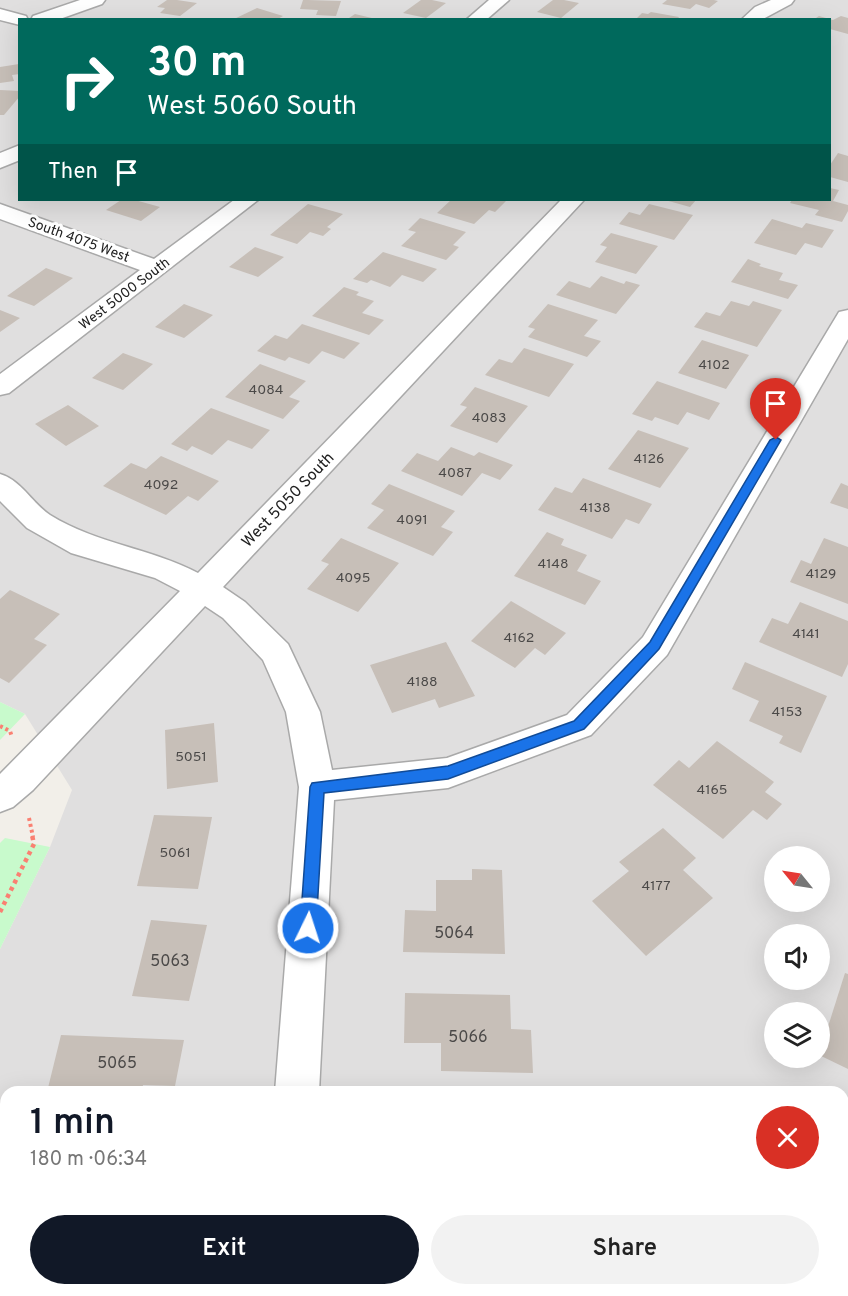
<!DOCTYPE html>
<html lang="en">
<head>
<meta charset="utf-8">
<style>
	:root { --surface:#fff; --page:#f2f2f2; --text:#222; --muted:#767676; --accent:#111827 }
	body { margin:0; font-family:Overpass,sans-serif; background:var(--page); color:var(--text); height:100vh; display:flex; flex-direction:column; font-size:22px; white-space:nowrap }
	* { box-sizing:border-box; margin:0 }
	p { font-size:20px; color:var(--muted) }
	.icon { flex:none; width:33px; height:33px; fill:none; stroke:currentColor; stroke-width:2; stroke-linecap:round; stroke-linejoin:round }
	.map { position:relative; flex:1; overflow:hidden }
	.sheet { position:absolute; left:0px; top:1086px; width:849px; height:210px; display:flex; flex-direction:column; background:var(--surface); border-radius:18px 18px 0 0; box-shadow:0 6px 24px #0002 }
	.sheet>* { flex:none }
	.top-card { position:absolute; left:18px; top:18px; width:813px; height:183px; border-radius:0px; box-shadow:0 6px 24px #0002; background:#00695c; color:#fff; overflow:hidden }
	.needle { width:39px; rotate:300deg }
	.buttons { position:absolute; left:764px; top:846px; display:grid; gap:12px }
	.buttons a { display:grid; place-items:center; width:66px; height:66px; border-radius:50%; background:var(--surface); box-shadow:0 6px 24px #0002; font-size:30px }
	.pin { position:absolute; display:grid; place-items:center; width:51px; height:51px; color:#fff; margin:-62px -26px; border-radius:50% 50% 50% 0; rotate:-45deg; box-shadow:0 0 6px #0007 }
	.pin .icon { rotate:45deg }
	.me { position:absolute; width:66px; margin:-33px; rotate:4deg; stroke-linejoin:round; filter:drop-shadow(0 0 4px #0008) }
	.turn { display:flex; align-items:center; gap:21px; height:126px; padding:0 30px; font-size:27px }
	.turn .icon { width:78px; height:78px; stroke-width:2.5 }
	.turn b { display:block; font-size:42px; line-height:51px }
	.then { display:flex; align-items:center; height:57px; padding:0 30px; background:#0003; gap:12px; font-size:22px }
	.round { display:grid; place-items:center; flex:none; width:63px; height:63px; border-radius:32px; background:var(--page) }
	.head { display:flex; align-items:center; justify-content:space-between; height:102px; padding:0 30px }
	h1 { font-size:36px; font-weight:600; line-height:45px; color:var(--accent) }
	.cta { display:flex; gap:12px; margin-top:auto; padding:12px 30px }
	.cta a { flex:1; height:69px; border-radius:36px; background:var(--accent); color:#fff; font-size:24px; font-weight:600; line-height:69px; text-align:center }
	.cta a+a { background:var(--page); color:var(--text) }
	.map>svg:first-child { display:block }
	.residential { fill:#e0dfdf; fill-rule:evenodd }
	.park { fill:#c8facc }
	.building { fill:#c7bfb8 }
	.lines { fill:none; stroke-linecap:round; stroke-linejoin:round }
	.minor-casing { stroke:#a9a9a9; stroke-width:3 }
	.path-far1 { stroke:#fa8072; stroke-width:4; stroke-dasharray:3 3; stroke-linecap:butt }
	.path { stroke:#fa8072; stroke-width:4.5; stroke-dasharray:4 4; stroke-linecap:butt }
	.minor { fill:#fff; fill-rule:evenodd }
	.route { fill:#1a73e8; stroke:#114b97; stroke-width:1.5 }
	.labels { text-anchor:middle; stroke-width:6; stroke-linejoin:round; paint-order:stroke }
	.far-street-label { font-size:14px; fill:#222; stroke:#fff }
	.number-label { font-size:14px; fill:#4b4948 }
	.street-label { font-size:16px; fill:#222; stroke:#fff }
	.near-number-label { font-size:16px; fill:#4b4948 }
</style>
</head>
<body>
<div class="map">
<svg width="848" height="1296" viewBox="0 0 848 1296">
	<rect width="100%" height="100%" fill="#f2efe9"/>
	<!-- residential -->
	<path class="residential" d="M0 0H848V1296H0V949L50 847 72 790 25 714 0 702ZM20 20H830V200H20ZM774 856H819V902H774ZM774 934H819V980H774ZM774 1012H819V1058H774ZM6 1092H843V1290H6Z"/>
	<!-- park -->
	<g class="park">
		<polygon points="0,702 25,714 0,740"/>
		<polygon points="5,838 50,847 0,949 0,843"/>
	</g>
	<!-- building -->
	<g class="building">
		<polygon points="167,0 177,0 197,3 180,16 160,13 165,8 157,7"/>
		<polygon points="303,0 308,0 341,1 336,16 316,15 318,10 300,9"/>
		<polygon points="421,0 432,0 446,3 426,18 403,13"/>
		<polygon points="553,0 564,0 579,3 561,18 537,12"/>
		<polygon points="667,0 714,0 718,1 709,8 696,4 690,9 662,4"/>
		<polygon points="257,8 283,16 276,20 232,20"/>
		<polygon points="651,12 679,17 677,20 635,20 642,13 648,14"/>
		<polygon points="355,14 376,19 376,20 346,20"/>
		<polygon points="819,16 833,20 841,16 848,18 848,34 830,29 830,20 813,20"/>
		<polygon points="19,64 20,74 12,75 14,81 0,83 0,67"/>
		<polygon points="0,90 20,91 20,96 4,115 0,115"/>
		<polygon points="838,153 848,156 848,182 830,177 830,165"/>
		<polygon points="830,188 839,190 833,201 848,205 848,211 842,222 815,215 819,210 790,203 792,200 830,200"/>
		<polygon points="121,200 135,200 160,207 141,221 106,210"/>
		<polygon points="451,200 502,200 506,201 495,212 489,210 474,224 437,213"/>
		<polygon points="665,200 696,200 690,207"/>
		<polygon points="308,204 343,214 327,227 331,229 323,236 310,232 297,244 270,235"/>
		<polygon points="649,204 693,215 674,240 619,224 629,212 640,215"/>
		<polygon points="420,218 466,232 453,245 459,247 446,260 401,246 416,232 408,230"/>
		<polygon points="772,219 802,228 806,223 834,230 822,248 805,243 796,255 754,243"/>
		<polygon points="611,233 658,246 636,274 595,262 607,247 600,245"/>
		<polygon points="255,247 284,257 258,277 229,267"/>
		<polygon points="383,252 437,269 423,282 402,275 390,287 371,280 367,283 353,279"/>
		<polygon points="748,259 761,264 759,266 783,273 779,280 798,285 788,299 731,282"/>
		<polygon points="46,268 73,278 34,306 7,296"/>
		<polygon points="601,276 624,284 626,281 640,285 616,314 556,295 569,281 590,288"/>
		<polygon points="344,287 359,292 356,295 374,301 362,313 384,320 369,335 312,316"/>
		<polygon points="731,301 749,306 753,301 782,310 757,347 694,327 706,312 720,316"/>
		<polygon points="184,304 213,315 184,338 155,327"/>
		<polygon points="548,304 598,320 584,336 601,341 587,357 528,337 535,329 528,327"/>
		<polygon points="0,310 20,318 0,332"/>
		<polygon points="302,324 360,343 344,359 322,351 309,364 289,357 285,361 257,351 275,335 287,339"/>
		<polygon points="702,340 749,355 726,389 678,373"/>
		<polygon points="524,348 574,364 549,397 485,375 499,359 512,363"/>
		<polygon points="123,353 153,364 123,390 92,378"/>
		<polygon points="260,364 306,381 289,397 300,401 283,419 225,397"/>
		<polygon points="657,381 720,403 709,420 687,412 678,425 655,417 652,421 632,414"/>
		<polygon points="475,387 528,406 497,443 450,426 467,407 460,405"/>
		<polygon points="68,405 99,426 66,446 35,424"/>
		<polygon points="211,408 270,430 252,449 228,440 212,455 192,446 187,451 171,444"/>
		<polygon points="638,430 689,448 660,488 608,469"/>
		<polygon points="451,447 474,456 479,452 513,465 500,480 482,473 462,496 401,471 417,453 438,461"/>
		<polygon points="161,456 219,481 198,501 188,496 166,515 103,486 131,463 146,469"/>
		<polygon points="583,478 652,504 639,524 626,519 612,539 538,510 555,487 572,493"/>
		<polygon points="841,483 848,486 848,509 830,503"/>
		<polygon points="389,484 455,511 441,527 453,532 433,556 367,528 384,510 371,504"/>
		<polygon points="547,532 564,539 561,545 587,555 577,571 601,581 585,605 514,576"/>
		<polygon points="341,538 399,563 358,612 307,589 329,564 321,561"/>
		<polygon points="824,538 848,547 848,604 790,582 801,560 811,564"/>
		<polygon points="10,590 60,614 34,639 47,645 9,683 0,678 0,599"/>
		<polygon points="511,601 566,633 545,655 535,648 515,668 471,641"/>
		<polygon points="800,602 848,621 848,664 842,677 759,642 772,618 788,624"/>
		<polygon points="446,642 475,696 439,708 435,699 392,713 370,665"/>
		<polygon points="745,662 827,696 801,753 779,743 783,736 749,721 759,701 732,689"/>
		<polygon points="214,723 218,782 167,789 165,730"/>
		<polygon points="717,741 774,782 765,792 782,804 767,820 753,810 723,839 653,785 679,760 689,768"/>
		<polygon points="154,815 212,817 198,889 137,886"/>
		<polygon points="663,828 696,858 683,870 713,898 646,956 592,901 629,871 619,862"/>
		<polygon points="472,869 502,870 505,954 403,952 405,910 436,911 436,880 472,880"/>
		<polygon points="151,920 207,925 189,1001 132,996"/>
		<polygon points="845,973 848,974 848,1069 819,1055"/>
		<polygon points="405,993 510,995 511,1029 531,1030 533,1073 441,1071 441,1043 404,1043"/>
		<polygon points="61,1035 184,1040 175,1086 143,1085 142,1092 47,1092"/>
		<polygon points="843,1125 848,1127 848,1215 843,1212"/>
		<polygon points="843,1265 848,1268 848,1296 714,1296 716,1290 843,1290"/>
		<rect x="411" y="1290" width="157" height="6"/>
	</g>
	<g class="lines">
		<defs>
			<g id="minor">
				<polygon points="80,0 105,0 102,4 57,20 31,20 33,16"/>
				<polygon points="489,0 509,0 486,20 466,20"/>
				<polygon points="771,0 794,0 791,4 761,20 741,20 755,7"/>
				<polygon points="0,9 26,16 28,20 20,20 20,25 0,20"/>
				<polygon points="20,145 20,160 0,168 0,153"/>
				<polygon points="234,200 258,200 9,393 0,395 0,374 140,270 0,219 0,204 154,259"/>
				<path d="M561 200H584L223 587 245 602 288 644 320 712 332 770 447 758 567 715 643 637 836 317 839 312 848 310V339L667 655 591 735 448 788 334 800 319 1092H275L299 787 286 712 263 660 223 618 205 606 33 790 13 807 0 812V774L180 591 155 578 71 553 27 528 0 501V474C21 480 32 503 50 515 97 544 150 548 198 573Z"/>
				<polygon points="265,1290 313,1290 314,1296 266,1296"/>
			</g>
		</defs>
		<!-- minor casing -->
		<use href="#minor" class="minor-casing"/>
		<!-- path-far1 -->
		<g class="path-far1">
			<polyline points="0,726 10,731 12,737"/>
			<polyline points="29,818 33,837"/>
		</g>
		<!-- path -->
		<polyline class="path" points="0,912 34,844 32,835"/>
		<!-- minor -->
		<use href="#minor" class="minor"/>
	</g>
	<!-- route -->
	<polygon class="route" points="776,437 781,440 659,649 584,729 448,779 324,793 316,928 314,933 308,936 302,933 300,928 310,787 312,783 448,766 574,721 650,642 770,440"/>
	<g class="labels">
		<!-- far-street labels -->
		<g class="far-street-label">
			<text transform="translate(79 239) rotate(20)" y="5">South 4075 West</text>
			<text transform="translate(124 293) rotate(-37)" y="5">West 5000 South</text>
		</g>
		<!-- number labels -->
		<g class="number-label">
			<text x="714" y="369">4102</text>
			<text x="266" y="394">4084</text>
			<text x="489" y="422">4083</text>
			<text x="649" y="463">4126</text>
			<text x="455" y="477">4087</text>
			<text x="161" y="489">4092</text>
			<text x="595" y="512">4138</text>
			<text x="412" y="524">4091</text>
			<text x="553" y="568">4148</text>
			<text x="821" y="578">4129</text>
			<text x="353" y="582">4095</text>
			<text x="806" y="638">4141</text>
			<text x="519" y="642">4162</text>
			<text x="422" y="686">4188</text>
			<text x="787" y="716">4153</text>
			<text x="191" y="761">5051</text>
			<text x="712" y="794">4165</text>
			<text x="175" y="857">5061</text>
			<text x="656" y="890">4177</text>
		</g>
		<!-- street labels -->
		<g class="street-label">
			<text transform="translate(287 499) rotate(-46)" y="6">West 5050 South</text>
		</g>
		<!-- near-number labels -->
		<g class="near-number-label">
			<text x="454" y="938">5064</text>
			<text x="170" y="966">5063</text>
			<text x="468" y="1042">5066</text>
			<text x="117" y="1068">5065</text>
		</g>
	</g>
</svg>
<div class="buttons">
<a><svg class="needle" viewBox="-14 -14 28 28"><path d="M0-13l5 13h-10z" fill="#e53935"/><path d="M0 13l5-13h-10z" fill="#767676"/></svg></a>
<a><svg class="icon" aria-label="sound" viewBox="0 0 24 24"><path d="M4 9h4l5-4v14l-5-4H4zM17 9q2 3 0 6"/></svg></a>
<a><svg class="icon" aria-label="layers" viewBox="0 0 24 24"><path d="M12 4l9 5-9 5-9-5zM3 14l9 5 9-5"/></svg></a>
</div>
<div class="pin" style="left:776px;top:440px;background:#d93025"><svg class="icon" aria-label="arrive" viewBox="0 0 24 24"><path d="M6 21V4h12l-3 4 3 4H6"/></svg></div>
<svg class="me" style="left:308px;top:928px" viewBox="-20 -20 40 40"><circle r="17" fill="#1a73e8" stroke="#fff" stroke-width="3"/><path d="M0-11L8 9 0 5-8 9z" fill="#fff"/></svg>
<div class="top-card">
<div class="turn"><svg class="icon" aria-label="right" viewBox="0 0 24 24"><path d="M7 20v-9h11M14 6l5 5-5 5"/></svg><div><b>30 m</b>West 5060 South</div></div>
<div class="then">Then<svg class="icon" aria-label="arrive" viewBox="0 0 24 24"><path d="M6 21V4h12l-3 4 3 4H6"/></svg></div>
</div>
<section class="sheet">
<div class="head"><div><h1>1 min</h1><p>180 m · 06:34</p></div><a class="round" style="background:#d93025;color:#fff"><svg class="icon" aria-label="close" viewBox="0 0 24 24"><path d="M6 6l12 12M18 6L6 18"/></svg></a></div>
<div class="cta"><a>Exit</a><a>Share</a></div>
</section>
</div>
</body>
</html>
